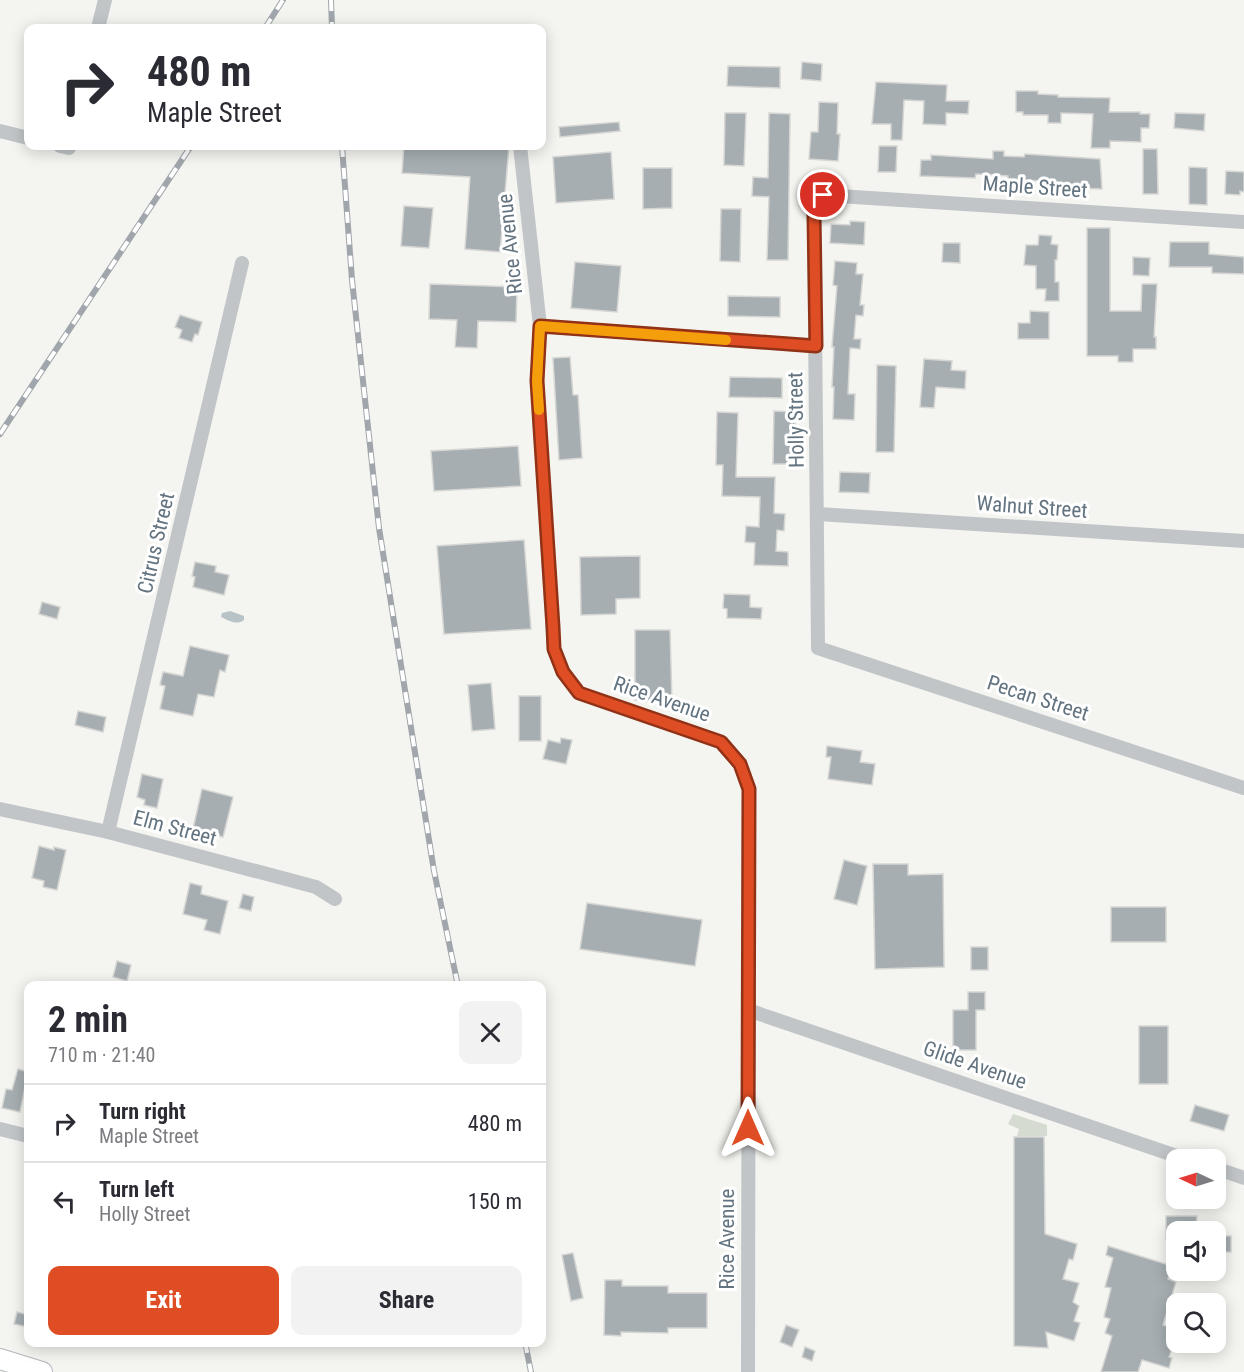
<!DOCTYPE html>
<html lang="en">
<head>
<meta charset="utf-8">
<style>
	:root { --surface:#fff; --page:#f2f2f3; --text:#2b2b33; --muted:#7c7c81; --line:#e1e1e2; --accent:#df4d24 }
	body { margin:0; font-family:"Roboto Condensed",sans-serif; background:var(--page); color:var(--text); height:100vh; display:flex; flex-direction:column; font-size:22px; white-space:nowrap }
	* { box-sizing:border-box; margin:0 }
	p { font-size:20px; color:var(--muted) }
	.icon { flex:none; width:33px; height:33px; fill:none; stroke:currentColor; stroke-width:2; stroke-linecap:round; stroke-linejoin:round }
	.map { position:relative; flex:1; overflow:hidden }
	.details { position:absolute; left:24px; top:981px; width:522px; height:366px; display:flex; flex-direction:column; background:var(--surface); border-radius:12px; box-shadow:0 3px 15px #0003 }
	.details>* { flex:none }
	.hud { position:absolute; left:24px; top:24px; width:522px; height:126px; border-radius:12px; box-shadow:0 3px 15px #0003; background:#fff; color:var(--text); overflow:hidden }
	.needle { width:39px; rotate:274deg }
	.controls { position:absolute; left:1166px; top:1149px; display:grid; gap:12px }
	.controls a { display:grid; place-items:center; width:60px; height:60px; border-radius:12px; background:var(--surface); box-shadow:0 3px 15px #0003; font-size:30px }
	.pin { position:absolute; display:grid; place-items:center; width:51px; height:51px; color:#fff; margin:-26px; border:3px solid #fff; border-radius:50%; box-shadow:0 2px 6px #0007 }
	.me { position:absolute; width:66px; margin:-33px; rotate:0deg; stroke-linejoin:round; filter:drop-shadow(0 0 4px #0008) }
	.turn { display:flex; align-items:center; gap:21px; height:126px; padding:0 24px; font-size:27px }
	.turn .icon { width:78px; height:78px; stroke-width:2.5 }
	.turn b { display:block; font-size:42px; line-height:51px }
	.round { display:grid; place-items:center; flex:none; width:63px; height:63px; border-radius:12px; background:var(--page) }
	.summary { display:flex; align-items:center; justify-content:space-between; height:102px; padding:0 24px }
	h1 { font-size:36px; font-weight:700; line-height:45px }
	.cta { display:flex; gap:12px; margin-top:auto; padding:12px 24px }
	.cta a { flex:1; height:69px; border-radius:12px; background:var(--accent); color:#fff; font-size:24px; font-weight:700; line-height:69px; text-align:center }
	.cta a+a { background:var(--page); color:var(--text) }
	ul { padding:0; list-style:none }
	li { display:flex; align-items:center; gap:18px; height:78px; padding:0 24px; border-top:2px solid var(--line) }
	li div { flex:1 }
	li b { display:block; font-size:22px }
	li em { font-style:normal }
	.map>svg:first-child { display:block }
	.green { fill:#d5dbd1 }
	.water { fill:#b8c3c7 }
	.building { fill:#a6aeb2; stroke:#d5d5d3; stroke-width:1.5 }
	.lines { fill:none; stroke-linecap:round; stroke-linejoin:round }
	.secondary-casing { stroke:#b1b7ba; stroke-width:22 }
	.minor { stroke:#c1c5c8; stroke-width:14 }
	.secondary { stroke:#fff; stroke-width:20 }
	.rail-casing { stroke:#a0a6ab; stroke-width:6 }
	.rail { stroke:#fff; stroke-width:4; stroke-dasharray:11; stroke-linecap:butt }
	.route-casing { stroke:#913217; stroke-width:15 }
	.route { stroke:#df4d24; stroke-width:10 }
	.slow { stroke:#f59e0b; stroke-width:10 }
	.labels { text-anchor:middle; stroke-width:6; stroke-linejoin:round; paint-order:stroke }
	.street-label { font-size:21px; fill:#637480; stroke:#fff }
</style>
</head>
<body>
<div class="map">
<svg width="1244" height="1372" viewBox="0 0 1244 1372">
	<rect width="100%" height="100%" fill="#f4f4f0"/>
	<!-- green -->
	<polygon class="green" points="1013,1114 1047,1125 1047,1136 1017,1136 1019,1129 1008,1124"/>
	<!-- water -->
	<path class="water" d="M230 611 244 616V620C236 626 228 620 221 617L222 613Z"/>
	<!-- building -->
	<g class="building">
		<polygon points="802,62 822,64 821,81 801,79"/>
		<polygon points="728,66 780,67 780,88 727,86"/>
		<polygon points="876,82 947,85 946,101 969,101 968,114 946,113 946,125 923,124 924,101 904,100 902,140 891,140 891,124 872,124"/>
		<polygon points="1016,91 1038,91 1038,94 1058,95 1058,97 1110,98 1109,112 1140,112 1140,114 1150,114 1149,128 1141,128 1141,142 1110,141 1110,148 1091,148 1093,114 1061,113 1061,123 1048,123 1048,115 1023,115 1023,112 1016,112"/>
		<polygon points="819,102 838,103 837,134 840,134 838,161 809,159 811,132 818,132"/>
		<polygon points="725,113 746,113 744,166 724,165"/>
		<polygon points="769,113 790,114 788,260 767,260 769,197 752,196 753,177 768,178"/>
		<polygon points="1175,113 1205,114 1204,131 1174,128"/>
		<polygon points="619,122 620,131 560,137 559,127"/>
		<polygon points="404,146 509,146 500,252 465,249 470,177 402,173"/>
		<polygon points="879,146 897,146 896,172 878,172"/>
		<polygon points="1143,149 1157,149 1158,194 1143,194"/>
		<polygon points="993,151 1004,151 1004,156 1024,157 1025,154 1100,159 1102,189 1070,188 1070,185 1043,181 1022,180 1022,183 1008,182 1008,176 995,175 976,174 975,178 920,176 921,160 931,160 931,155 993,159"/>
		<polygon points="611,152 614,199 556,203 553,157"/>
		<polygon points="1189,167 1207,168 1207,205 1189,204"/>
		<polygon points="643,168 672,168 672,208 643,209"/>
		<polygon points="1226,171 1244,172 1244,192 1240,191 1240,195 1225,194"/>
		<polygon points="404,206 433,208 429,248 401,246"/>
		<polygon points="721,209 741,209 740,262 720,261"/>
		<polygon points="850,221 865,222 864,245 830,243 831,224 850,225"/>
		<polygon points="1087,228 1110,228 1110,311 1141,311 1142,284 1157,284 1154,337 1156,337 1156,349 1133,349 1133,362 1118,362 1118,356 1087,356"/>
		<polygon points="1039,235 1052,236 1051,244 1058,245 1057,260 1055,260 1055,282 1059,282 1059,301 1045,301 1046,289 1036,289 1036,266 1024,265 1026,245 1038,245"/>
		<polygon points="1170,242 1209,242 1209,254 1244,257 1244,274 1212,273 1212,267 1169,267"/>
		<polygon points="943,243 960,243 960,263 942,262"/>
		<polygon points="1133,257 1150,258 1149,276 1133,275"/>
		<polygon points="835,261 857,263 856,274 863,274 860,305 864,305 863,316 856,315 854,339 861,339 860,349 850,348 848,394 855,394 854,420 833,419 834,387 832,387 834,347 832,347 837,286 833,285"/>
		<polygon points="575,262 621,266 617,312 571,308"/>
		<polygon points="430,284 517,287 516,322 478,321 477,348 455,347 457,320 429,319"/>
		<polygon points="728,296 780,297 780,317 728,316"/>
		<polygon points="1030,311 1049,312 1049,339 1018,339 1018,323 1030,323"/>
		<polygon points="180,315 202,322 198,335 195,334 192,342 179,338 182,330 175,327"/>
		<polygon points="570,357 573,395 578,395 582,458 559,460 553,358"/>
		<polygon points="924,359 952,361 951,370 966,371 965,389 936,387 934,408 920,407"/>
		<polygon points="877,365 896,366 894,452 876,452"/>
		<polygon points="730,377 782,378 782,398 729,397"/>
		<polygon points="774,411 795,412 794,464 773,464"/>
		<polygon points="717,412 738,413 736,477 775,477 774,513 785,514 784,531 777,530 776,551 788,552 788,566 754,565 755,543 745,542 746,526 759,527 760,497 722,496 723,465 716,465"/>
		<polygon points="518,446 521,486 434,491 431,451"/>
		<polygon points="840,472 870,473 869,493 839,492"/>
		<polygon points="524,540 531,629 444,634 437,546"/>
		<polygon points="640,556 640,598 616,599 616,614 581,615 580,557"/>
		<polygon points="195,562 216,566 215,572 229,575 224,595 193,587 195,577 192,576"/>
		<polygon points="724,594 750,595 750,607 762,608 761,619 727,618 727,609 723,608"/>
		<polygon points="42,602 60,607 57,619 39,614"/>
		<polygon points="635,630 670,630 672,703 635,700"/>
		<polygon points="190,646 229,655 225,672 220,670 214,697 198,694 193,716 160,709 165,686 160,685 163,672 183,676"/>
		<polygon points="491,683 495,729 472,731 468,685"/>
		<rect x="519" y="696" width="22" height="45"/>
		<polygon points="78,711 106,717 103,732 75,725"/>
		<polygon points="561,738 572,740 566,764 543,759 548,740 560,743"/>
		<polygon points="827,746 862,751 860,762 875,764 872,785 828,779 831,757 826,757"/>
		<polygon points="142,774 163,779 157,808 144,805 145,800 137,797"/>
		<polygon points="202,789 233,797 223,837 193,829"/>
		<polygon points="39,846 54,850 54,847 66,850 57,890 43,887 44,881 32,878"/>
		<polygon points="844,860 867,866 857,905 834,899"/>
		<polygon points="873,864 908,864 908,875 943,874 944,967 875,969"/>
		<polygon points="190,883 202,886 201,894 228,901 220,934 204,930 207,920 183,914"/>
		<polygon points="243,894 254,897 251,911 239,908"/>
		<polygon points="587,903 702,920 695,966 580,949"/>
		<rect x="1111" y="907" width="55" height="35"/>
		<rect x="971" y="947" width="17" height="23"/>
		<polygon points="117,961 131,965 127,981 113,977"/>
		<polygon points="968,992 985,992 985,1010 976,1010 976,1050 953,1050 953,1010 968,1010"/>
		<rect x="1139" y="1026" width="29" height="58"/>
		<polygon points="18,1069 28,1072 20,1112 2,1108 6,1089 12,1090"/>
		<polygon points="1195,1105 1229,1115 1224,1131 1190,1121"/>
		<polygon points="1014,1137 1044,1137 1045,1234 1077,1244 1073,1260 1069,1259 1063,1279 1079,1283 1073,1302 1079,1306 1074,1321 1080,1323 1074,1341 1046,1332 1048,1348 1014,1346"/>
		<polygon points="1166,1216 1197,1216 1196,1232 1176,1232 1176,1240 1166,1240"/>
		<rect x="1217" y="1236" width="14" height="16"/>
		<polygon points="1108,1246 1172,1266 1168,1279 1176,1282 1163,1325 1176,1329 1171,1342 1174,1343 1169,1357 1172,1358 1169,1368 1142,1360 1138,1372 1101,1372 1112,1336 1105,1333 1110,1319 1104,1317 1111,1288 1105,1287 1113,1258 1106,1255"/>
		<polygon points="573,1253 583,1298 571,1301 562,1255"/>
		<polygon points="605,1280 622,1280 622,1286 668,1286 668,1293 707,1293 707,1328 668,1328 668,1333 621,1332 621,1336 604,1335"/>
		<polygon points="17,1312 28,1315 28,1327 14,1324"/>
		<polygon points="786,1325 799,1330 792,1347 780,1342"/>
		<polygon points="805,1347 815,1351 812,1361 802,1357"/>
	</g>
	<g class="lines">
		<defs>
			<polyline id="secondary" points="0,1359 42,1372"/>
		</defs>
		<!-- secondary casing -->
		<use href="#secondary" class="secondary-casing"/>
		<!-- minor -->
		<g class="minor">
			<polyline points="98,28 105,0"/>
			<polyline points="0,131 28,138"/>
			<polyline points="60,146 69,148 69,146"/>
			<polyline points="520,146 540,326 537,381 554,649 563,672 579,693 721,742 740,764 749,789 748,1372"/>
			<polyline points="1244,222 823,195 814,215 818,648 1244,788"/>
			<polyline points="540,326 816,346"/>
			<polyline points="818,514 1244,541"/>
			<polyline points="0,809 108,832 316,887 335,899"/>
			<polyline points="108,832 242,263"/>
			<polyline points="748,1010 1188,1160"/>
			<polyline points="0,1129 28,1136"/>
			<polyline points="1215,1168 1244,1178"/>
		</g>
		<!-- secondary -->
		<use href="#secondary" class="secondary"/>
		<defs>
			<g id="rail">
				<polyline points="331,0 332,28"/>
				<polyline points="265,28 283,0"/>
				<polyline points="342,146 352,280 379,528 434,871 458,986"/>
				<polyline points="0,434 191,146"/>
				<polyline points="525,1342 531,1372"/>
			</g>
		</defs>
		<!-- rail casing -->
		<use href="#rail" class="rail-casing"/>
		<!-- rail -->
		<use href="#rail" class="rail"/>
	</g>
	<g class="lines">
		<defs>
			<polyline id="route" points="748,1128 749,789 740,764 721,742 579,693 563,672 554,649 553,627 537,381 540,326 816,346 814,215 823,195"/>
		</defs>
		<!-- route casing -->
		<use href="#route" class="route-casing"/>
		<!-- route -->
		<use href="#route" class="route"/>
		<!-- slow -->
		<polyline class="slow" points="539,410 537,381 540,326 726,340"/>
	</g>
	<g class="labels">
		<!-- street labels -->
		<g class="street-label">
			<text transform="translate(1035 187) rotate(4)" y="7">Maple Street</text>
			<text transform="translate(510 244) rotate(-96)" y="7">Rice Avenue</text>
			<text transform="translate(796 420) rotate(-91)" y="7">Holly Street</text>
			<text transform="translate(1032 507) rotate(4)" y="7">Walnut Street</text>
			<text transform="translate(156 543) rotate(-77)" y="7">Citrus Street</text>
			<text transform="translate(1038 698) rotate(18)" y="7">Pecan Street</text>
			<text transform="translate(662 699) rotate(19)" y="7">Rice Avenue</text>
			<text transform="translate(175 828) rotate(15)" y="7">Elm Street</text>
			<text transform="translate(975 1065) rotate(19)" y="7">Glide Avenue</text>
			<text transform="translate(727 1239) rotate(-90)" y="7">Rice Avenue</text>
		</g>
	</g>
</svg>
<div class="controls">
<a><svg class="needle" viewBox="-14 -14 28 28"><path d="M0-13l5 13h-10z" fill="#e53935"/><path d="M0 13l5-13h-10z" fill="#7c7c81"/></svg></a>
<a><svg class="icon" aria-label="sound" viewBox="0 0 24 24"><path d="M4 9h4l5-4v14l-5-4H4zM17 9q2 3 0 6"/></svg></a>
<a><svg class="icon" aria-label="search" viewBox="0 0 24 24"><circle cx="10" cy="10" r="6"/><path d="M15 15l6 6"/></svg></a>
</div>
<div class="pin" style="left:823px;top:195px;background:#d93025"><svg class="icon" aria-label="arrive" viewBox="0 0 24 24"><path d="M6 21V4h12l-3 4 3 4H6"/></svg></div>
<svg class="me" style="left:748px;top:1128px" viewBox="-20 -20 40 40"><path d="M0-17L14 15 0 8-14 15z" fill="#df4d24" stroke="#fff" stroke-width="4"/></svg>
<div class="hud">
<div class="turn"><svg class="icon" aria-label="right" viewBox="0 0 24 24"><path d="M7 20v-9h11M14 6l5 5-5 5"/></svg><div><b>480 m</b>Maple Street</div></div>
</div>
<section class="details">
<div class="summary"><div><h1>2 min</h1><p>710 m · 21:40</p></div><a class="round"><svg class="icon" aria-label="close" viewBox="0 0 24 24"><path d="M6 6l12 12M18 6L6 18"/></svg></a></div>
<ul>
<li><svg class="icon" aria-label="right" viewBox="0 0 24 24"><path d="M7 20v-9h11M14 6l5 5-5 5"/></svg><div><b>Turn right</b><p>Maple Street</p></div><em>480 m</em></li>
<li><svg class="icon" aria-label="left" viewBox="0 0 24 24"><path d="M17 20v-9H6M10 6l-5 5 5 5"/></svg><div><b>Turn left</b><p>Holly Street</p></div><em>150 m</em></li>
</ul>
<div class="cta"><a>Exit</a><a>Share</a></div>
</section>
</div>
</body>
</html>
